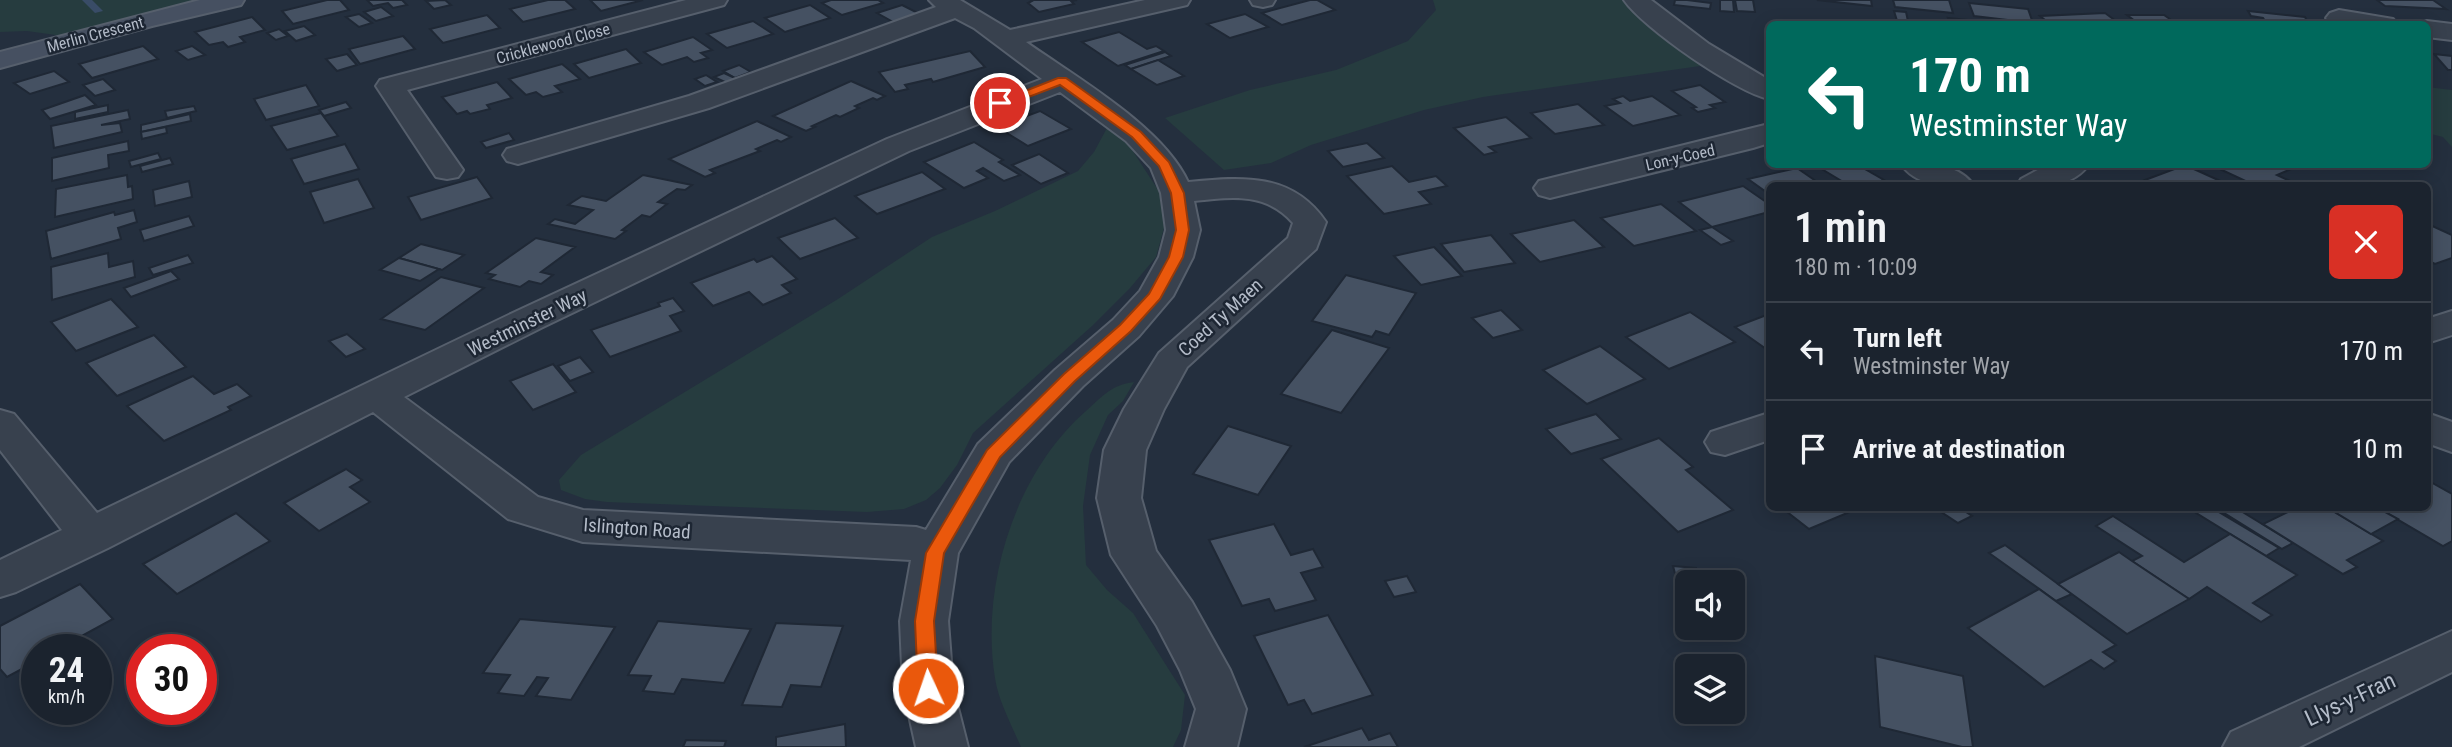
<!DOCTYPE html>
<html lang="en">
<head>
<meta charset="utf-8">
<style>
	:root { --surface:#1b232e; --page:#242b36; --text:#f1f3f6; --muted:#a0a4aa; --line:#39404a }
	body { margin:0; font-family:"Roboto Condensed",sans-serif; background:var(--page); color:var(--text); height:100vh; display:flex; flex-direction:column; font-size:26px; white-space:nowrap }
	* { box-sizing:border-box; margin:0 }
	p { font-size:23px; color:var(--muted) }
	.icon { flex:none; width:38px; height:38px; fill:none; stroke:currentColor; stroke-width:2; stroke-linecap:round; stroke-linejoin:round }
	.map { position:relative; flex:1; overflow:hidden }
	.panel { position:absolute; left:1766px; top:182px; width:665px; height:329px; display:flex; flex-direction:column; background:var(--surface); border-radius:10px; box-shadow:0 4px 18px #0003,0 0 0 2px var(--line) }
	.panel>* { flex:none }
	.banner { position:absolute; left:1766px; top:21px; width:665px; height:147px; border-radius:10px; box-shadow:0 4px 18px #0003,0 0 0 2px var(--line); background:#00695c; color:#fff; overflow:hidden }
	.buttons { position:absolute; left:1675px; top:570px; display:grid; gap:14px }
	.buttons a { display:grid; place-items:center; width:70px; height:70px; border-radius:10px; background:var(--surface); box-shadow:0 4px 18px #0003,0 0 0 2px var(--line); font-size:35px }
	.speed { position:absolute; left:21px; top:634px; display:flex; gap:14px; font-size:35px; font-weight:700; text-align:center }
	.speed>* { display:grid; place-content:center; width:91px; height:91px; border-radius:50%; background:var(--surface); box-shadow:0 4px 18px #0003,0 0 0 2px var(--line); line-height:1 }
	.speed small { font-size:18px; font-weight:400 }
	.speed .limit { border:10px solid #d22; background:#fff; color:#111 }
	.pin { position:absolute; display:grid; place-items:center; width:60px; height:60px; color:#fff; margin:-30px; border:4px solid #fff; border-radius:50%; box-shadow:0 2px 7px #0007 }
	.me { position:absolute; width:77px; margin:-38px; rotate:357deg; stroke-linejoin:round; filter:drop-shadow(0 0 5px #0008) }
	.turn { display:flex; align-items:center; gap:24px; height:147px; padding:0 28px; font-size:32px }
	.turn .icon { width:91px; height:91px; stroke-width:2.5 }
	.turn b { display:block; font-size:49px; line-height:60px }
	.round { display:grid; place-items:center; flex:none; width:74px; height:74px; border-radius:10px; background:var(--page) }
	.summary { display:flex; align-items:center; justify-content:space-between; height:119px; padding:0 28px }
	h1 { font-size:42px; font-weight:600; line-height:52px }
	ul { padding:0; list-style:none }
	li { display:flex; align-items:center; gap:21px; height:98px; padding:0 28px; border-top:2px solid var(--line) }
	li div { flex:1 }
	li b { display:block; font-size:26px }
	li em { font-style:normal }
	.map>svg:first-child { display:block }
	.green { fill:#263c3f }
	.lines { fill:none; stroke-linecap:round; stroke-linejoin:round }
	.stream { fill:#394c67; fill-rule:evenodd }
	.building { fill:#455162; stroke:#1f2835; stroke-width:2 }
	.street-casing { stroke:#565f6c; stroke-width:4 }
	.secondary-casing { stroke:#565f6c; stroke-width:4 }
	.street { fill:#38414e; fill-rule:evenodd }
	.secondary { fill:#465061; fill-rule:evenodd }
	.route { fill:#ea580c; stroke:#983908; stroke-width:2 }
	.labels { text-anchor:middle; stroke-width:5; stroke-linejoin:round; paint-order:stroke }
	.far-street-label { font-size:16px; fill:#b4bcc9; stroke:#1d2633 }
	.street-label { font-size:19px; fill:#b4bcc9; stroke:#1d2633 }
	.near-street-label { font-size:23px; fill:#b4bcc9; stroke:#1d2633 }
</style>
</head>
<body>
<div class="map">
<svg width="2452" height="747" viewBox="0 0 2452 747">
	<rect width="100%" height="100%" fill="#242f3e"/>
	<!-- green -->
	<g class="green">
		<polygon points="0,0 205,0 63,36 27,31 0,32"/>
		<polygon points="1433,0 1623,0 1654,32 1707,65 1483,97 1424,110 1311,145 1271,163 1224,170 1165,118 1250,90 1336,70 1408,41 1436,10"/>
		<polygon points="2427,87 2452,90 2452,147 2443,137 2427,133"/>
		<polygon points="1107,128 1123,136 1160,193 1165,224 1156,257 1130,288 1092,326 973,433 957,465 940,488 926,500 904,509 867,512 607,502 585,499 561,490 559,480 581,455 838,299 932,237 995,211 1078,171 1094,152"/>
		<path d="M1134 382 1123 401 1108 415 1090 455 1083 506 1086 565 1107 590 1133 613 1185 695 1181 730 1173 747H1021C1012 726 998 700 995 678 980 586 1015 473 1086 411 1103 396 1111 385 1134 382Z"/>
	</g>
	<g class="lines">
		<!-- stream -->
		<polygon class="stream" points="82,0 92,0 103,11 95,13"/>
	</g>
	<!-- building -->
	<g class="building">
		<polygon points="327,0 340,0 349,10 293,24 282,11"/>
		<polygon points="367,0 402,0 407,5 393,8 388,3 373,6"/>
		<polygon points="445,0 451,5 434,9 426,1"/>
		<polygon points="548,0 565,0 575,9 523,22 510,9"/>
		<polygon points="590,0 643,0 601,11"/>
		<polygon points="831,0 878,0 883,3 842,15 822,3"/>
		<polygon points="1031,0 1077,0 1071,1 1074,4 1039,12 1028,3 1032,1"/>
		<polygon points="1310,0 1317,0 1335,10 1282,25 1262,13"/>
		<polygon points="1675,0 1687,0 1711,3 1710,9 1674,5"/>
		<polygon points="1720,0 1733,0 1734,12 1720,11"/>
		<polygon points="1735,0 1753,0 1755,12 1737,11"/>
		<polygon points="1817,0 1871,0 1872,6"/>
		<polygon points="1893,0 1949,0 1953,13 1895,7"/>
		<polygon points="2377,0 2433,0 2446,9 2385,6"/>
		<polygon points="1969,3 2028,9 2033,23 1974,16"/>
		<polygon points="810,5 830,18 785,32 765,18"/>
		<polygon points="902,5 920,14 895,23 877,13"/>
		<polygon points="381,7 393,16 376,21 364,12"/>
		<polygon points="1894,11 1906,12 1908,21 1944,24 1898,24"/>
		<polygon points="2248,11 2305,17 2308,23 2316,24 2267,24 2263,18 2251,16"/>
		<polygon points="2105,13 2120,24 2050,24 2040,16"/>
		<polygon points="359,14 372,23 359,27 346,17"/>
		<polygon points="1245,14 1268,27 1230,38 1207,24"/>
		<polygon points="487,15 500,28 443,43 430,29"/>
		<polygon points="2127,15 2164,15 2177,24 2139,24"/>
		<polygon points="252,17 265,30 240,37 245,42 228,47 223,42 209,45 195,32"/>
		<polygon points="1948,18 1968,20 1984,24 1951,24"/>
		<polygon points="753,21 773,34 727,48 707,34"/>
		<polygon points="304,26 315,35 296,41 285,31"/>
		<polygon points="279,29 288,36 276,40 267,33"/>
		<polygon points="1119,32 1147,49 1156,46 1164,51 1118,66 1082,42"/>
		<polygon points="403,36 415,49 360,64 349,49"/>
		<polygon points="693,37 712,50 701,53 708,58 694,62 687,57 662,65 644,52"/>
		<polygon points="143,46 158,59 92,78 79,64"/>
		<polygon points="192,46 205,55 188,60 176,51"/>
		<polygon points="626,49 641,63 589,78 574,64"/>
		<polygon points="970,51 985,67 933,82 931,79 905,85 908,89 895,92 879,72"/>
		<polygon points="1165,52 1171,56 1131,69 1125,65"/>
		<polygon points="347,54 357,65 337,71 326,59"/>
		<polygon points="2434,54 2452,56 2452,70 2448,70"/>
		<polygon points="1158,60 1184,76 1157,85 1131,69"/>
		<polygon points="562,64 580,79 555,86 562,92 543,97 536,92 526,95 509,79"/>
		<polygon points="739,65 751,72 735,78 723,71"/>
		<polygon points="54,71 69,82 30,94 14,83"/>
		<polygon points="724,73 737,79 727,83 714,77"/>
		<polygon points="706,75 717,82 705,86 695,79"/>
		<polygon points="103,79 115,90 95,96 83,85"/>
		<polygon points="851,81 885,96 877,100 873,98 855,106 859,108 840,117 836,115 812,126 815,127 806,131 773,116"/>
		<polygon points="497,82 512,98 487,105 490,109 470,114 467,111 457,114 442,97"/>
		<polygon points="306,85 319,106 266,120 254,99"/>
		<polygon points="1700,85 1725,102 1710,105 1715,108 1698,112 1692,108 1696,107 1672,91"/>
		<polygon points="85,95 96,105 50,119 42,110"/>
		<polygon points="1623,96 1630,101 1652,96 1680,115 1633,126 1605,106 1620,103 1613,99"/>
		<polygon points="346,102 351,108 324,116 319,110"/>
		<polygon points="1578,104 1604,125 1555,134 1531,113"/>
		<polygon points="108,105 108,112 75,119 75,112"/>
		<polygon points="194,106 196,111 167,118 165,111"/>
		<polygon points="128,110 130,119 101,125 120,123 122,132 54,148 51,126"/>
		<polygon points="1040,111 1071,129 1028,146 997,127"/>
		<polygon points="321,113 338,136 287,150 271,126"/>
		<polygon points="190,114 191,121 141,132 141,125"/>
		<polygon points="1506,117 1531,138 1489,147 1496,152 1484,155 1454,128"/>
		<polygon points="757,121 791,137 781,142 777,140 756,149 760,151 710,170 715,173 705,177 669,159"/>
		<polygon points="166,127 167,133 142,139 141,132"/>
		<polygon points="509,133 514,140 486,148 481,142"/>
		<polygon points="128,141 129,151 108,155 109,168 52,181 52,158"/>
		<polygon points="974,142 1003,160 999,162 1020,175 1004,181 983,168 977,171 988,178 964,188 924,162"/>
		<polygon points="1367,143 1384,158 1343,167 1328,151"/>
		<polygon points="345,144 359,169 304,184 291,159"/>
		<polygon points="158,153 161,159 131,167 129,161"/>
		<polygon points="1039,154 1068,173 1041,184 1012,165"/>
		<polygon points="170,158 173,164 142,172 140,166"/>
		<polygon points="1831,164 1856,164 1884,180 1866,186 1850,186 1820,168"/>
		<polygon points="2209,164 2303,164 2277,175 2301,186 2273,186 2263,181 2254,185"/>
		<polygon points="2185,165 2227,184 2157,186 2145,180"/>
		<polygon points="1392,166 1409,182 1436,176 1447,186 1419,192 1431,204 1384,214 1347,176"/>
		<polygon points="1797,168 1823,186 1769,186 1769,194 1748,179"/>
		<polygon points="922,172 945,189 877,214 855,196"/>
		<polygon points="127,175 128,187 132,186 133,199 55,217 56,189"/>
		<polygon points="643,175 692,185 685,190 677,189 658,202 667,204 650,217 642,215 622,230 626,231 615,239 548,224 555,219 575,224 593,210 568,205 582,196 606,201"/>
		<polygon points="477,177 492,198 421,220 408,197"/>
		<polygon points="358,179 374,208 324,223 310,192"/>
		<polygon points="189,181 192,197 155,206 153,190"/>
		<polygon points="1743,186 1769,204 1769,212 1712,227 1679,202"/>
		<polygon points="1661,204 1696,231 1634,246 1601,218"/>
		<polygon points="134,210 137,222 118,228 121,239 51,259 46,231 114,212 115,215"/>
		<polygon points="189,216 194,226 144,241 140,230"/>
		<polygon points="835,218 858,238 800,259 778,238"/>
		<polygon points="1574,220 1604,247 1540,262 1511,234"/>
		<polygon points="2428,224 2452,235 2452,258 2435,264 2427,260"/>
		<polygon points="1712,227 1733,241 1721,245 1700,230"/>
		<polygon points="1491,235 1515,263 1464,272 1441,244"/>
		<polygon points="536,238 575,247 541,272 553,275 541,284 529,281 520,287 489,279 495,275 486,273"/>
		<polygon points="421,244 464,255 442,270 399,258"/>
		<polygon points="1434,247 1462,276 1421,285 1394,256"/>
		<polygon points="108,253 109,267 133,261 135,277 52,300 51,267"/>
		<polygon points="188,255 193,263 153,275 149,268"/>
		<polygon points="772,256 797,279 782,285 791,293 763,305 749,292 713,306 691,283 754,259 757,262"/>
		<polygon points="399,258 439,269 420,281 380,270"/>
		<polygon points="171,271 179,279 131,297 124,288"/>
		<polygon points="1346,275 1416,293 1389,335 1376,331 1372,337 1312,321"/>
		<polygon points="441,277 484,288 425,330 381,319"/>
		<polygon points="673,298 684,311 670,316 681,331 610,357 591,330 660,306 658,303"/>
		<polygon points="111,299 138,327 76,351 51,322"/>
		<polygon points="1501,310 1522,330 1493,338 1472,318"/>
		<polygon points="1690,312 1735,342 1669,369 1626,337"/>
		<polygon points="1769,314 1769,351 1735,327"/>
		<polygon points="1332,330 1389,348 1341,413 1281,394"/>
		<polygon points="347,334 365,349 346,357 329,341"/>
		<polygon points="154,335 186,367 117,396 86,363"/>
		<polygon points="1600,346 1645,379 1587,404 1543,370"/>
		<polygon points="580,357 593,372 570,381 558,366"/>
		<polygon points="553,364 576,392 533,410 510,381"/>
		<polygon points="193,376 214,394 237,384 251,396 228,407 231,410 164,441 127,406"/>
		<polygon points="1596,414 1621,439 1571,454 1546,429"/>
		<polygon points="1228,426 1291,446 1258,495 1193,474"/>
		<polygon points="1659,438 1693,467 1686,470 1733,510 1678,532 1601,459"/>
		<polygon points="346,469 362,480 350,487 370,502 319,531 284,503"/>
		<polygon points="2427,480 2452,494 2452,541 2443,546 2378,508 2427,508"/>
		<polygon points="1782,508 1859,508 1809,529"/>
		<polygon points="1935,508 1960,508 1972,516 1958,523"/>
		<polygon points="2188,508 2212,508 2279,548 2266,556"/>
		<polygon points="2216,508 2236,508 2293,543 2282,549"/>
		<polygon points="2296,508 2328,508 2383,541 2347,560 2357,567 2343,574 2263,524"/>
		<polygon points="2328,508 2378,508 2398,519 2371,534"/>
		<polygon points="236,513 270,541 177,594 143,564"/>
		<polygon points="2113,516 2184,562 2230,534 2297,575 2253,603 2272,615 2261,622 2207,587 2189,599 2132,561 2142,556 2096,526"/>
		<polygon points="1274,524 1291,555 1313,549 1323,567 1301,573 1316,600 1275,611 1269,599 1242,606 1209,540"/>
		<polygon points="2005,545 2058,584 2072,594 2056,601 1989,553"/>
		<polygon points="2119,552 2132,561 2189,599 2127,634 2058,584"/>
		<polygon points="1673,566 1696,568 1700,583 1678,585"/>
		<polygon points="1407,576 1416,592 1394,597 1385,581"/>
		<polygon points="80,584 113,619 58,649 37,649 37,661 7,677 0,669 0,626"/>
		<polygon points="2039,589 2116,645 2103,652 2116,661 2104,669 2091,660 2044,687 1968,628"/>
		<polygon points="1328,615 1373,695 1312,714 1304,700 1288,705 1254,636"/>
		<polygon points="520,619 615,627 571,700 536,696 548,678 537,677 524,696 498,693 510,675 483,673"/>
		<polygon points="658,621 751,629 724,683 682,679 674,694 643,691 651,676 628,675"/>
		<polygon points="776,623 843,626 821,687 791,685 782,707 742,705"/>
		<polygon points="1875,656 1963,676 1973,747 1962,747 1880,727"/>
		<polygon points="845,724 846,747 776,747 776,737"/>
		<polygon points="1362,728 1369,740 1390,733 1398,747 1304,747"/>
		<polygon points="686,740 726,741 724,747 683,747"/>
	</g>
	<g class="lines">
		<defs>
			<g id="street">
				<polygon points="686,0 727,0 724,5 407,90 463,170 458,177 447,179 436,177 376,86 380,80"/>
				<path d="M929 0H960L1010 30 1145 0H1190L1187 5 1026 42C1077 78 1163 127 1188 182 1242 177 1292 172 1326 222L1316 249 1187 367 1164 409 1146 450 1141 498 1156 551 1192 602 1230 670 1246 709 1237 747H1185L1196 709 1180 670 1157 626 1111 555 1097 498 1104 450 1124 409 1159 353 1288 238 1293 223C1266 192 1232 197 1194 201L1200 230 1193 257 1173 296 1139 336 1083 386 1009 462 958 553 948 621 953 688 968 747H916L903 688 900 621 911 560 583 542 508 519 373 412 108 548 16 592 0 597V560L62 530 0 450V410L14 414 97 513 517 311 887 139 1042 79 974 28 955 18 709 108 518 164 507 161 503 155 507 149 689 96 936 7ZM1060 92 1126 141 1151 168 1161 193 1166 230 1159 257 1140 291 1113 320 1055 370 978 444 926 530 916 527 583 510 538 497 404 397 543 327 909 151Z"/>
				<polygon points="1250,0 1275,0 1272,5 1263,7 1253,5"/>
				<path d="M1624 0H1651L1709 44 1769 80V99C1736 92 1643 28 1624 0Z"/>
				<polygon points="2339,10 2393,19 2397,24 2330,23 2326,18 2330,13"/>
				<polygon points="2427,21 2452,24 2452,40 2427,37 2427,24 2417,24"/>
				<polygon points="1769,124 1769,143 1753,148 1550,198 1539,195 1534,188 1539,181"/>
				<path d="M1901 164C1926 164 1958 162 1974 186 1949 186 1917 188 1901 164Z"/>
				<path d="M2049 164H2089C2073 188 2042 186 2017 186L2021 179Z"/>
				<polygon points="2452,311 2452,335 2427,343 2427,319"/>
				<polygon points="1769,413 1769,440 1725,455 1711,452 1705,442 1711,432"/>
				<polygon points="2427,413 2452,422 2452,452 2427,443"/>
				<polygon points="2452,631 2452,672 2299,747 2223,747 2231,732"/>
			</g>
			<polygon id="secondary" points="200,0 244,0 241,5 152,26 0,68 0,52"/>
		</defs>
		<!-- street casing -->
		<use href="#street" class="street-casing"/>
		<!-- secondary casing -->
		<use href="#secondary" class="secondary-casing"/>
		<!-- street -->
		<use href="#street" class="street"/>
		<!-- secondary -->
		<use href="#secondary" class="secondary"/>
	</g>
	<!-- route -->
	<polygon class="route" points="1058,78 1066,78 1141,132 1169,162 1184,193 1189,230 1183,257 1160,299 1131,331 1075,381 1000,457 944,553 934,621 938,688 935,694 928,696 921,694 918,688 915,621 926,553 987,450 1064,374 1120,325 1149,294 1169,257 1176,230 1171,193 1159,166 1132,137 1060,85 1005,106 995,103"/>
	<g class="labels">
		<!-- far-street labels -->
		<g class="far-street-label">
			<text transform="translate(95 34) rotate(-15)" y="6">Merlin Crescent</text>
			<text transform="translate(553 43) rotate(-15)" y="6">Cricklewood Close</text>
			<text transform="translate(1680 157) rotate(-13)" y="6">Lon-y-Coed</text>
		</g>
		<!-- street labels -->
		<g class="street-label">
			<text transform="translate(1220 317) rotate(-42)" y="7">Coed Ty Maen</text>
			<text transform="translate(527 322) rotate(-26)" y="7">Westminster Way</text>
			<text transform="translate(637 528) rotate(4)" y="7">Islington Road</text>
		</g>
		<!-- near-street labels -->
		<g class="near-street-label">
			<text transform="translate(2350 699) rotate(-25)" y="8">Llys-y-Fran</text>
		</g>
	</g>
</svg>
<div class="buttons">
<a><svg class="icon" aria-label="sound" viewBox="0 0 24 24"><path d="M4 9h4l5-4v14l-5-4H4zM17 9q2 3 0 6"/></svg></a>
<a><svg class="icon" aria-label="layers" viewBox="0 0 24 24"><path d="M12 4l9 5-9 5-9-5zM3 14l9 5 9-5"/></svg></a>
</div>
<div class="speed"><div>24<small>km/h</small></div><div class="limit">30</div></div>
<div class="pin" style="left:1000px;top:103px;background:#d93025"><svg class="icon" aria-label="arrive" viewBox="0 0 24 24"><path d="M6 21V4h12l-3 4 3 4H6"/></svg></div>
<svg class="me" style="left:928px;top:688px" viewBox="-20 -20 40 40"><circle r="17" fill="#ea580c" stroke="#fff" stroke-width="3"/><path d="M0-11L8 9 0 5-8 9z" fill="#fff"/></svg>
<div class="banner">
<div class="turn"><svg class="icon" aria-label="left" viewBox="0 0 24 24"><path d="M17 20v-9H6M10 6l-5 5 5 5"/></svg><div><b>170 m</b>Westminster Way</div></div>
</div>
<section class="panel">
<div class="summary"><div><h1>1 min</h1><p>180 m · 10:09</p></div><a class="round" style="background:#d93025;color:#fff"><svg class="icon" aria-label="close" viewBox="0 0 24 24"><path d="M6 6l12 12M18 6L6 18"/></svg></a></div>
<ul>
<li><svg class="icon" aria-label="left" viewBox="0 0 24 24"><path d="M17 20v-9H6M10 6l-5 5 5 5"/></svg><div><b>Turn left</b><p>Westminster Way</p></div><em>170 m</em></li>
<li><svg class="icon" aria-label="arrive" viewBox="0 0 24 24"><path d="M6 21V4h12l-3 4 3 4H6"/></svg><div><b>Arrive at destination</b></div><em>10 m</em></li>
</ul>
</section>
</div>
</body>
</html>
